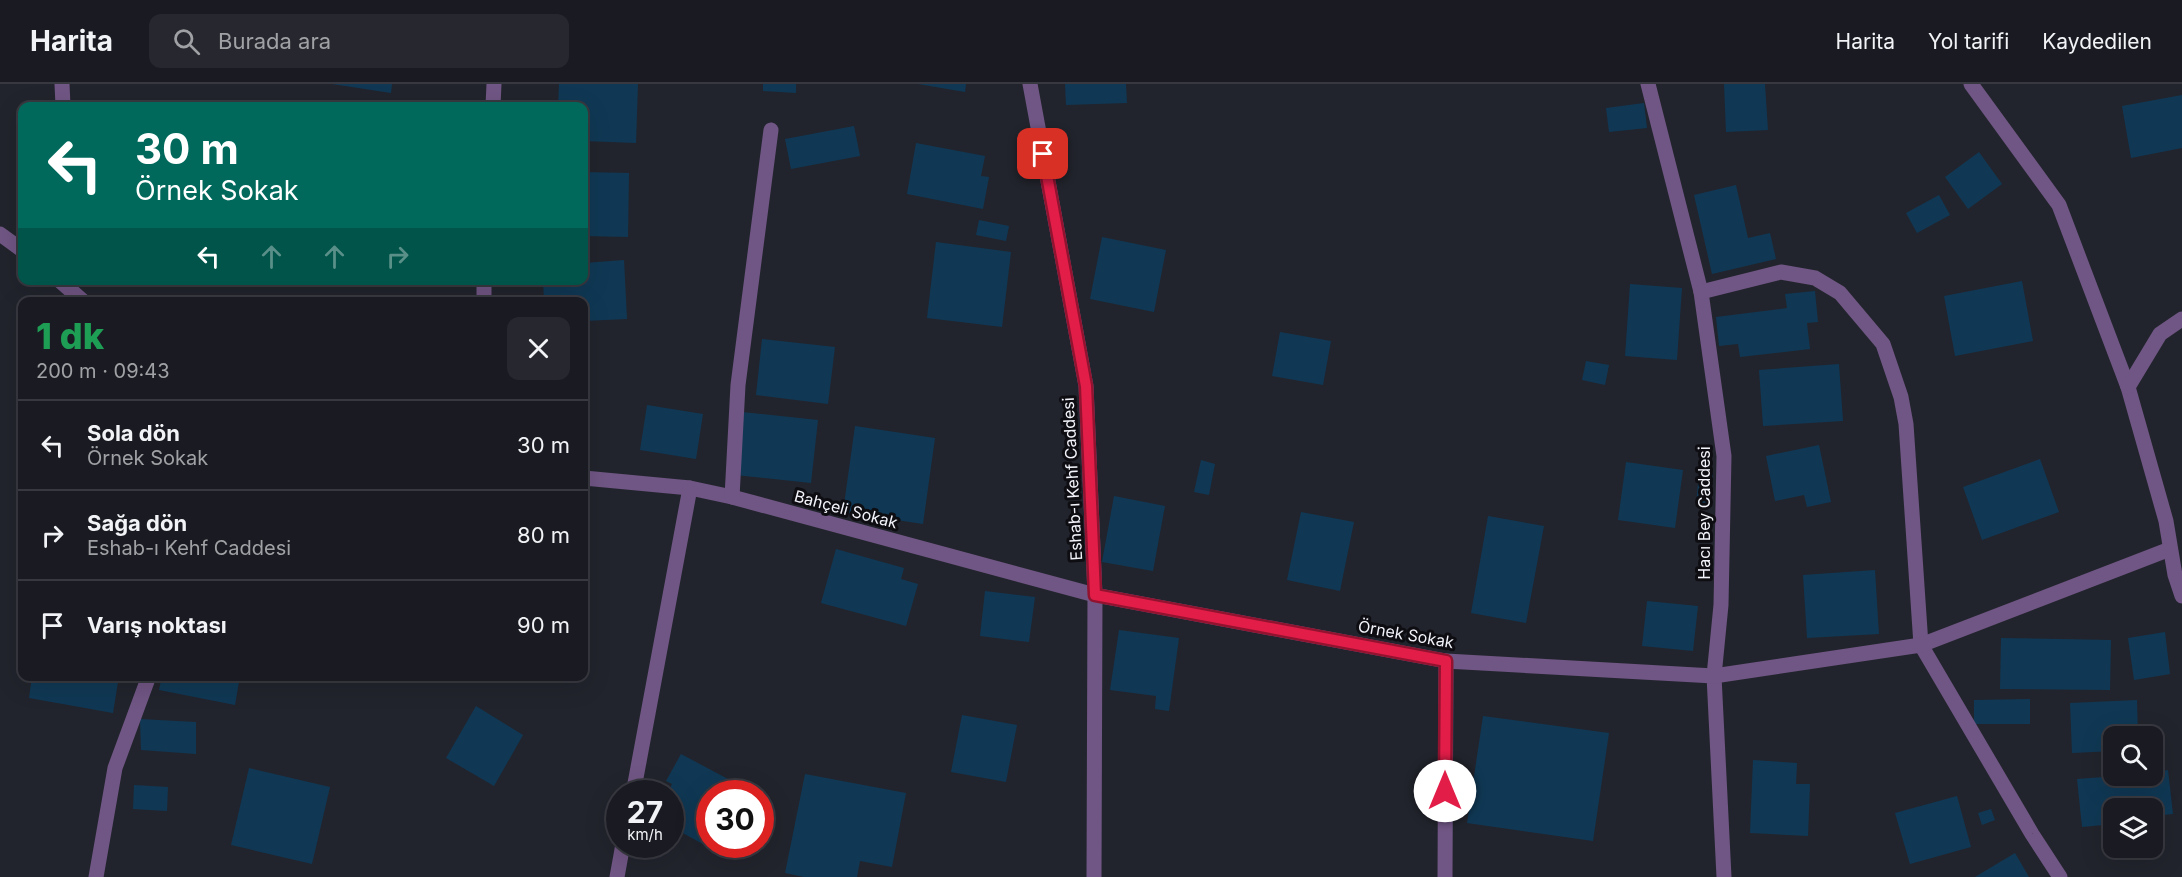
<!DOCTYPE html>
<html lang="tr">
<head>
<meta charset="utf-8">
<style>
	:root { --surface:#1a1b22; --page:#27282f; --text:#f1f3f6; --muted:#9fa1a5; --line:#383940 }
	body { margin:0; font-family:Inter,sans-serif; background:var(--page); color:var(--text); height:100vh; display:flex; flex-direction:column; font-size:22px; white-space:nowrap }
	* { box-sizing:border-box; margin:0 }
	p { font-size:20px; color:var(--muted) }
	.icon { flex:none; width:33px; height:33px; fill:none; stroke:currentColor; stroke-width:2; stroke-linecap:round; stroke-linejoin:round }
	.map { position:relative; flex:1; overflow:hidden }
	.panel { position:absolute; left:18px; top:213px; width:570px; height:384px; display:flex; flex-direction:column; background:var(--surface); border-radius:12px; box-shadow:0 6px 24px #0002,0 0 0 2px var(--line) }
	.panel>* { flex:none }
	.guide { position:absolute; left:18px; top:18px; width:570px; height:183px; border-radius:12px; box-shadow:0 6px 24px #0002,0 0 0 2px var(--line); background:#00695c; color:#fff; overflow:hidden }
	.buttons { position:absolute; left:2103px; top:642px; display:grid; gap:12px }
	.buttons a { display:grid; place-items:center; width:60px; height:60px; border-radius:12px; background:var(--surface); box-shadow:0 6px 24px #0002,0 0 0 2px var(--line); font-size:30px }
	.speed { position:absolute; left:606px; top:696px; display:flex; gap:12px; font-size:30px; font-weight:700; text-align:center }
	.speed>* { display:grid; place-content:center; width:78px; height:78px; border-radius:50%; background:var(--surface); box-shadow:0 6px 24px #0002,0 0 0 2px var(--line); line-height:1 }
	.speed small { font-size:15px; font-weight:400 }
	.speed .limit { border:9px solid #d22; background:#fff; color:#111 }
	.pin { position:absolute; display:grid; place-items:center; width:51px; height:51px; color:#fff; margin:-26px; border-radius:12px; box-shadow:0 3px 9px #0006 }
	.me { position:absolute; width:66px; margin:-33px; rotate:0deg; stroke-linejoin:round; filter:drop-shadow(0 0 4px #0008) }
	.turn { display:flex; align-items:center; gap:21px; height:126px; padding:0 18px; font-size:27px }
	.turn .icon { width:78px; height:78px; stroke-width:2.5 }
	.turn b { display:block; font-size:42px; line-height:51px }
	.lanes { display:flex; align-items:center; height:57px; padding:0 18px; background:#0003; justify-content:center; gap:30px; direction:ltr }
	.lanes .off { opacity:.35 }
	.round { display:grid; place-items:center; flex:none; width:63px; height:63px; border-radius:12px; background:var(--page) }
	.head { display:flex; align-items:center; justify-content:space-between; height:102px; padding:0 18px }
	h1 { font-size:36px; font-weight:800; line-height:45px; color:#1e9e55 }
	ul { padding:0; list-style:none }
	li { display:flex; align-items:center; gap:18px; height:90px; padding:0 18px; border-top:2px solid var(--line) }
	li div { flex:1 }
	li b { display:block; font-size:22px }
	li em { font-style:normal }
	header { display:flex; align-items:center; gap:36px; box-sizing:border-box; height:84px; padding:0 30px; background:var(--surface); border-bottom:2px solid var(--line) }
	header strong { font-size:28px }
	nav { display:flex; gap:33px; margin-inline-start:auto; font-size:21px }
	.search { width:420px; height:54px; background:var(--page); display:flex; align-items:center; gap:15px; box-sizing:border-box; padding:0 21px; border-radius:12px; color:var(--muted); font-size:22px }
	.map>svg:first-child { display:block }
	.building { fill:#103854 }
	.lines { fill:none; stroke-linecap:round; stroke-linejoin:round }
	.minor { stroke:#705684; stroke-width:15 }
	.route-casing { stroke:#92132f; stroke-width:15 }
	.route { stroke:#e11d48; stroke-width:10 }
	.labels { text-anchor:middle; stroke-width:6; stroke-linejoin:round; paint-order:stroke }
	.street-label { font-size:16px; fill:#f3f4fb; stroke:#0d0d12 }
</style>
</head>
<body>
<header>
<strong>Harita</strong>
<div class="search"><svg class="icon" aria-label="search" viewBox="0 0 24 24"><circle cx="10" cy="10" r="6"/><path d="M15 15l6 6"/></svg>Burada ara</div>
<nav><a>Harita</a><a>Yol tarifi</a><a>Kaydedilen</a></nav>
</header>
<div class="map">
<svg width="2182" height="793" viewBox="0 0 2182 793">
	<rect width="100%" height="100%" fill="#22242d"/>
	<!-- building -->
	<g class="building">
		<polygon points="332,0 392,0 391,9"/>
		<polygon points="559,0 638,0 636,59 584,57 584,22 558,22"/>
		<polygon points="763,0 796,0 796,9 763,7"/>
		<polygon points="918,0 966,0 965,8"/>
		<polygon points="1065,0 1126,0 1127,19 1066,21"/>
		<polygon points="1724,0 1765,0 1768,46 1726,48"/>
		<polygon points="2182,11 2182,64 2131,74 2122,22"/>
		<polygon points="1644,19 1647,44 1609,48 1606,24"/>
		<polygon points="854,42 860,72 791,85 785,55"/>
		<polygon points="916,59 985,72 981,92 989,93 983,125 907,110"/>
		<polygon points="1979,68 2002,100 1968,125 1945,93"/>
		<polygon points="584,88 629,89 628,153 584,152"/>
		<polygon points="1736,101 1748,154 1770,149 1776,175 1712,190 1694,111"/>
		<polygon points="1939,111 1950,131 1917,149 1906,129"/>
		<polygon points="979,136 1009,142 1006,157 976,151"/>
		<polygon points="1102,153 1166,166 1154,228 1090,215"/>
		<polygon points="936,158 1011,168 1002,243 927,234"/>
		<polygon points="624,176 627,235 584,237 584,218 544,218 543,196 584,196 584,179"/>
		<polygon points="2022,197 2033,257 1955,272 1944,212"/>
		<polygon points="1630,200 1682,204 1677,276 1625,272"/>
		<polygon points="1815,207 1818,238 1807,239 1810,265 1740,273 1738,260 1719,262 1716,233 1787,224 1785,210"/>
		<polygon points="1280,248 1331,257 1323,301 1272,292"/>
		<polygon points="762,255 835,263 828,320 756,311"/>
		<polygon points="1586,277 1609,281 1605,301 1582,296"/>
		<polygon points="1839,280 1843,337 1763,342 1759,286"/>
		<polygon points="647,321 703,330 696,375 640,366"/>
		<polygon points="742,328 818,336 811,399 735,391"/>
		<polygon points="855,342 935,354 923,440 843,428"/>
		<polygon points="1819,361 1831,418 1807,423 1804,411 1775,417 1766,372"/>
		<polygon points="2040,375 2059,428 1982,456 1963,403"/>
		<polygon points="1201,376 1215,380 1209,411 1194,408"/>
		<polygon points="1626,378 1683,386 1675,444 1618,436"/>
		<polygon points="1699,388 1713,389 1709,423 1696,421"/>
		<polygon points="1114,412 1165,422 1153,487 1102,478"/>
		<polygon points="1301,428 1354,438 1340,507 1287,496"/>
		<polygon points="1488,432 1544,442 1526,539 1471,529"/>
		<polygon points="836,465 904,484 901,495 918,500 906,542 821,519"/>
		<polygon points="1875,486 1879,550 1807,554 1803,491"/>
		<polygon points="985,507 1035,513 1029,558 980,552"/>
		<polygon points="1647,517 1698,522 1693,567 1642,562"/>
		<polygon points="1119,546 1179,554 1169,627 1155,625 1156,612 1110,606"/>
		<polygon points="2165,548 2170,590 2134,596 2128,554"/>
		<polygon points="2001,554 2111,556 2110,606 2000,605"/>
		<polygon points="32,592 119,592 113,629 29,614"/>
		<polygon points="162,592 240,592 235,621 159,606"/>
		<polygon points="2030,615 2030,640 1974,640 1974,616"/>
		<polygon points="2137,616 2138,652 2114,652 2114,667 2072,669 2070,619"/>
		<polygon points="476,622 523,651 494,702 446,674"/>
		<polygon points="962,631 1017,641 1006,698 951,688"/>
		<polygon points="1483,632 1609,649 1593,757 1467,739"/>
		<polygon points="140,635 196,638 196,670 141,666"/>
		<polygon points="681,670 743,703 739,710 710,710 710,760 712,760 710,764 670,742 670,710 667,710 672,700 666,697"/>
		<polygon points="1753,676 1797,679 1796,700 1810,700 1808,752 1750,749"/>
		<polygon points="249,684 330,703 312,780 231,761"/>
		<polygon points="2168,686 2173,730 2152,732 2152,724 2114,724 2114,740 2082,743 2077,695 2117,692 2152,692 2152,688"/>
		<polygon points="805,690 906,709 892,783 860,777 857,793 804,793 785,789"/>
		<polygon points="134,701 168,703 167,727 133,725"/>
		<polygon points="1957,712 1971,763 1910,780 1895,729"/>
		<polygon points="1991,725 1995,736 1982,741 1978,729"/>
		<polygon points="2015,769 2029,793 1975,793"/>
	</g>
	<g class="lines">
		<!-- minor -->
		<g class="minor">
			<polyline points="62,0 63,22"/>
			<polyline points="1030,0 1086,302 1095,511 1094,793"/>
			<polyline points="1648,0 1701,208 1724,372 1721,521 1714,592 1724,793"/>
			<polyline points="1971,0 2059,121 2128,303 2166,437 2175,491 2182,512"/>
			<polyline points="493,22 494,0"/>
			<polyline points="0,150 22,166"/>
			<polyline points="59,196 84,218"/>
			<polyline points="1701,208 1781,188 1815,194 1840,209 1883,260 1901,313 1906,340 1921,561 2032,750 2060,793"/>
			<polyline points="484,218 484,196"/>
			<polyline points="2128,303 2160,250 2182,235"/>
			<polyline points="584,394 690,404 732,413 1095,511 1446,577 1714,592 1921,561 2170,465"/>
			<polyline points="732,413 738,301 771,46"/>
			<polyline points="633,710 690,404"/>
			<polyline points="96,793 115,684 149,592"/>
			<polyline points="617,793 623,760"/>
			<polyline points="1445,793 1446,577"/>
		</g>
	</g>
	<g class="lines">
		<defs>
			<polyline id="route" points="1043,70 1086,302 1095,511 1446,577 1445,707"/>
		</defs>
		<!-- route casing -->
		<use href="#route" class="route-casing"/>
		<!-- route -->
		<use href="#route" class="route"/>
	</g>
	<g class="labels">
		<!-- street labels -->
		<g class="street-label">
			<text transform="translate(1072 395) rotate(-93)" y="6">Eshab-ı Kehf Caddesi</text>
			<text transform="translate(846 425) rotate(15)" y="6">Bahçeli Sokak</text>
			<text transform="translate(1704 429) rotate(-90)" y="6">Hacı Bey Caddesi</text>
			<text transform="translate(1406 550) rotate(10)" y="6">Örnek Sokak</text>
		</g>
	</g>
</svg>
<div class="buttons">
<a><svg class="icon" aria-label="search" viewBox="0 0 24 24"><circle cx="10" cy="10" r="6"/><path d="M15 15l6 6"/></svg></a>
<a><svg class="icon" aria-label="layers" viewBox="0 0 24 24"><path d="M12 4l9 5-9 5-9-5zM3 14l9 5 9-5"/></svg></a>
</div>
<div class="speed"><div>27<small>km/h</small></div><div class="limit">30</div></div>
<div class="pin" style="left:1043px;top:70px;background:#d93025"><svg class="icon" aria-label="arrive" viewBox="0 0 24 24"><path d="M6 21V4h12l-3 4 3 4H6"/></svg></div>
<svg class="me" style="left:1445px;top:707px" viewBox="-20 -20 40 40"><circle r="19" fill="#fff"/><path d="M0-13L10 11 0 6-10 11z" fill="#e11d48"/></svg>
<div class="guide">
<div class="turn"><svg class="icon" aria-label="left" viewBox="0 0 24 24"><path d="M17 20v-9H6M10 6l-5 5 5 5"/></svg><div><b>30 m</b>Örnek Sokak</div></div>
<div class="lanes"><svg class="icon" aria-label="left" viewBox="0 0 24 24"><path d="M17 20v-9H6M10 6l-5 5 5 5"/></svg><svg class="icon off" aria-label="ahead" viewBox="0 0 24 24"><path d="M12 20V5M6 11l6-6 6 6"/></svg><svg class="icon off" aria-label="ahead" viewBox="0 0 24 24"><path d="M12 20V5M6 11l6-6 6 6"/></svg><svg class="icon off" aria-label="right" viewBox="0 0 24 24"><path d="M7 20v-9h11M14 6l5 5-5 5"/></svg></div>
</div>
<section class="panel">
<div class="head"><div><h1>1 dk</h1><p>200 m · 09:43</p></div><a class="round"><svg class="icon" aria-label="close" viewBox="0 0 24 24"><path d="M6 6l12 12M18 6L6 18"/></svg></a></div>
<ul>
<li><svg class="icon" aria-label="left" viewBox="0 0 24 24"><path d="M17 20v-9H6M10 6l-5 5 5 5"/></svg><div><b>Sola dön</b><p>Örnek Sokak</p></div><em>30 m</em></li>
<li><svg class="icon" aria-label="right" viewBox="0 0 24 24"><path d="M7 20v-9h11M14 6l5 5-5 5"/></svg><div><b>Sağa dön</b><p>Eshab-ı Kehf Caddesi</p></div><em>80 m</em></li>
<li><svg class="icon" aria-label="arrive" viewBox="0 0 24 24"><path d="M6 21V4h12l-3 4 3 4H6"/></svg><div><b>Varış noktası</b></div><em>90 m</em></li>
</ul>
</section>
</div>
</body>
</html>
